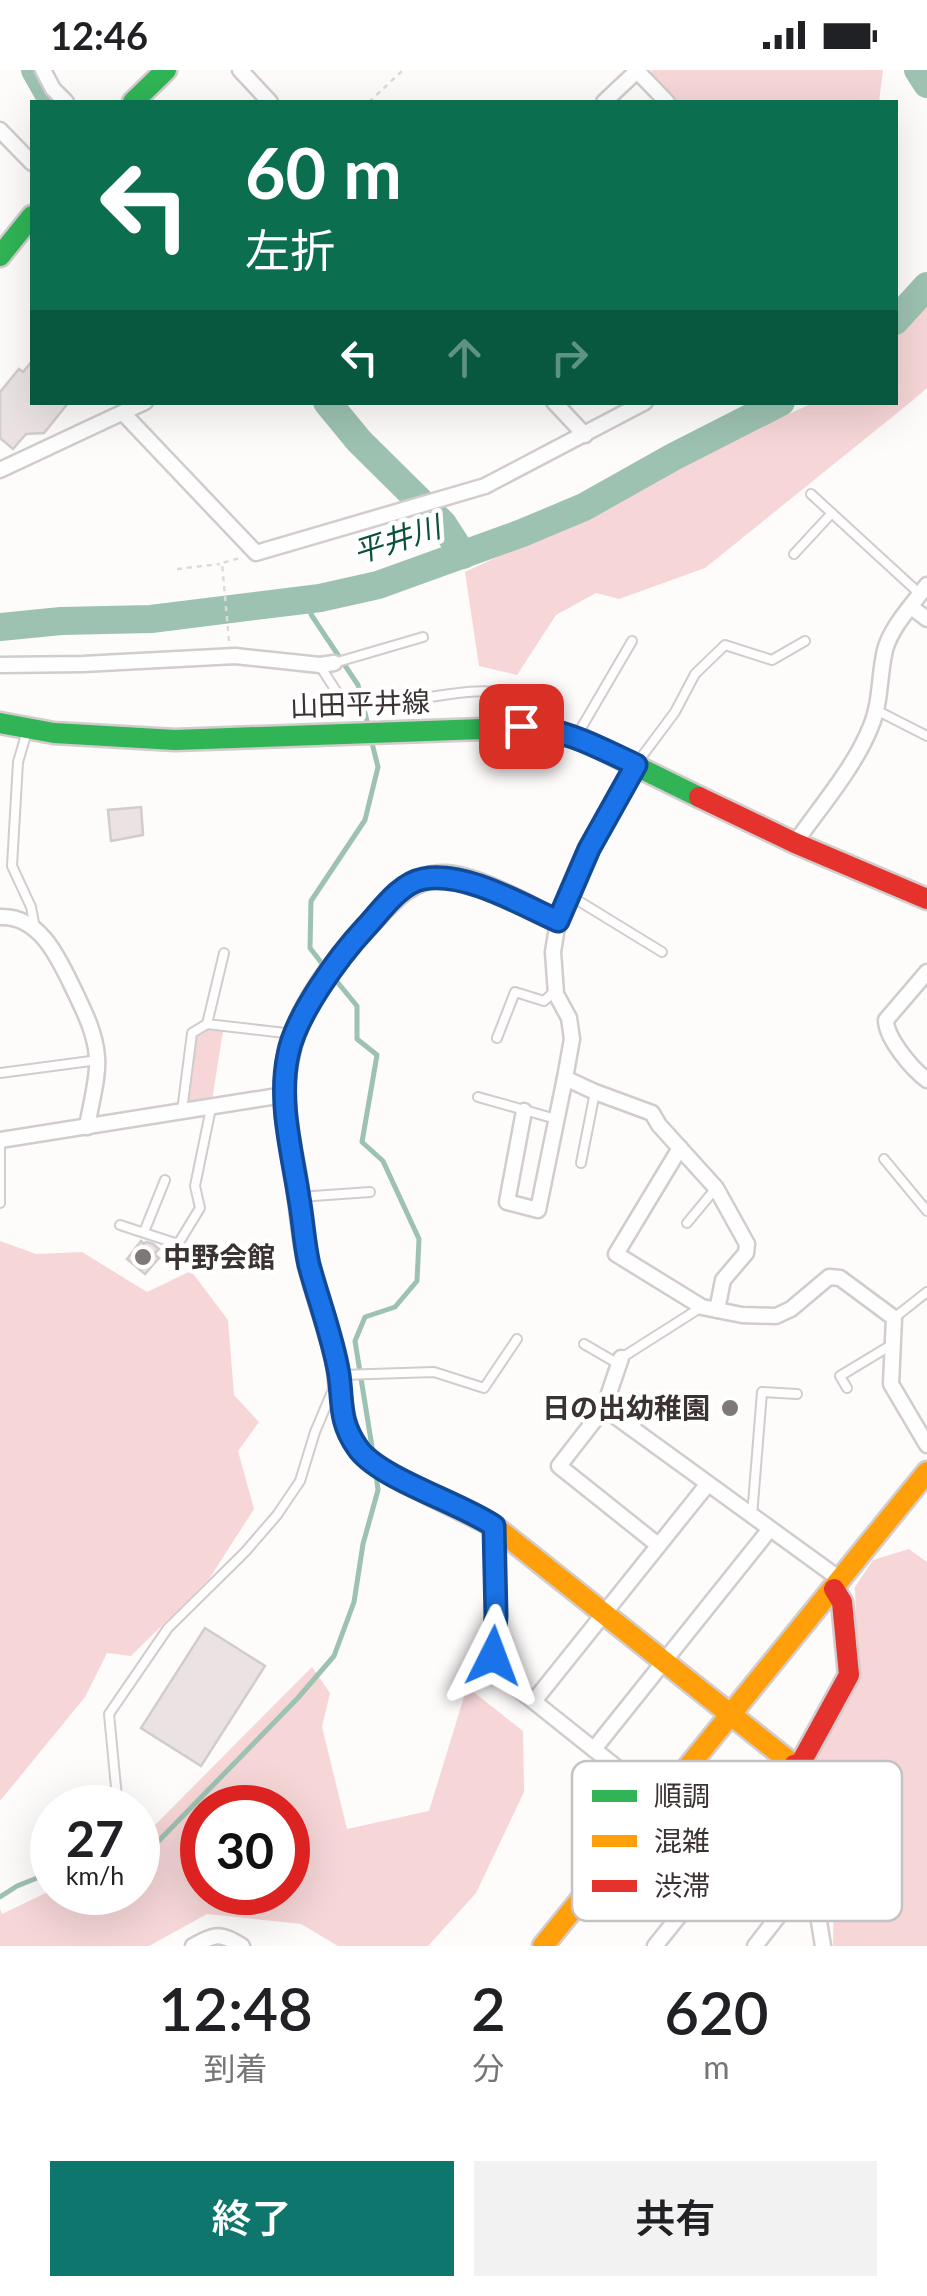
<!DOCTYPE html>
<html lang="ja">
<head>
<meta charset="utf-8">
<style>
	:root { --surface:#fff; --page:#f2f2f2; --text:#202124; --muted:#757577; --accent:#0f766e }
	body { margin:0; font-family:Lato,"Noto Sans JP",sans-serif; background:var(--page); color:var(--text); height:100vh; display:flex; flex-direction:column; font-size:38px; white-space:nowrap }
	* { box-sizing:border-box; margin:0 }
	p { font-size:32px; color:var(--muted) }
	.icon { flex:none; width:55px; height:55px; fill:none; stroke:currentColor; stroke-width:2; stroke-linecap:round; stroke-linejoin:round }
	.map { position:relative; height:1876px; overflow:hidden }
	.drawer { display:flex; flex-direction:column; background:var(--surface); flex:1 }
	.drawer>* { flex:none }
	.hud { position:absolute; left:30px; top:30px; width:868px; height:305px; border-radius:0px; box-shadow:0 10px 40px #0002; background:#0b6e4f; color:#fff; overflow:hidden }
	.speed { position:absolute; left:30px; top:1715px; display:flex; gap:20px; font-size:50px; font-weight:700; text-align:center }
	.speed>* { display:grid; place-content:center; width:130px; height:130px; border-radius:50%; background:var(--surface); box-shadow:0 10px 40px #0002; line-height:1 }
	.speed small { font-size:25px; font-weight:400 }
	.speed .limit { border:15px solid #d22; background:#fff; color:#111 }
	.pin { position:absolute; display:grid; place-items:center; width:85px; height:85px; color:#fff; margin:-42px; border-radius:20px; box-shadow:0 5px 15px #0006 }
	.me { position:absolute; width:110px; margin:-55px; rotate:3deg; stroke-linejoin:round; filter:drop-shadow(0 0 8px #0008) }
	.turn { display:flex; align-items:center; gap:35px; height:210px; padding:0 50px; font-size:45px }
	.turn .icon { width:130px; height:130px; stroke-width:2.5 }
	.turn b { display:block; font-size:70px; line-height:85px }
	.lanes { display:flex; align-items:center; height:95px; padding:0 50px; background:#0003; justify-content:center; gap:50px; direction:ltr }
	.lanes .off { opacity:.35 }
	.eta { display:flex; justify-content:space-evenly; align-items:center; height:170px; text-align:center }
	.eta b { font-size:60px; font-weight:600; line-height:70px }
	.button { display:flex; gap:20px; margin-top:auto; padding:20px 50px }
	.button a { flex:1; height:115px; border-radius:0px; background:var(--accent); color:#fff; font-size:40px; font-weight:600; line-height:115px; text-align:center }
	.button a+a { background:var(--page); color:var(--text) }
	.status { display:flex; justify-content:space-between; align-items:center; height:70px; padding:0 50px; background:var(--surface); direction:ltr }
	.status svg { height:28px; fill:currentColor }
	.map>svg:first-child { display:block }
	.green { fill:#f6d6d7; fill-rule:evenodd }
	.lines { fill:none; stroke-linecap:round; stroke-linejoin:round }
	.stream { stroke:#9dc2b1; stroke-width:5 }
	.river { stroke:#9dc2b1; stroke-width:28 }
	.building { fill:#ebe3e3; stroke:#d2cccc; stroke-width:2.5 }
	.lane-casing { stroke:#d2cccc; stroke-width:12 }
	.street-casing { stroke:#d2cccc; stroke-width:19 }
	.fast-casing { stroke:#d2cccc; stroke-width:25 }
	.slow-casing { stroke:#d2cccc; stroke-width:25 }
	.jam-casing { stroke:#d2cccc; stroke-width:25 }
	.path { stroke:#dcdbdb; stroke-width:2.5; stroke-dasharray:5 5; stroke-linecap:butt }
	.lane { stroke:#fffefe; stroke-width:8 }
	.street { stroke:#fffefe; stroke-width:14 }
	.fast { stroke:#30b455; stroke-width:20 }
	.slow { stroke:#ff9f0a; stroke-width:20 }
	.jam { stroke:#e5322d; stroke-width:20 }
	.route-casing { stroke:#114b97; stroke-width:25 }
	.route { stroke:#1a73e8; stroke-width:18 }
	.poi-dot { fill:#7f7878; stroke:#fff; stroke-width:4 }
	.labels { text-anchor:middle; stroke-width:9; stroke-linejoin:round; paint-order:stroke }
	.street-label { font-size:28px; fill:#3b3232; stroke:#fff }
	.poi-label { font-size:28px; font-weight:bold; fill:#3b3232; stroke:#fff; text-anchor:start }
	.water-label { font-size:30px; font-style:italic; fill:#0b523a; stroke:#fff }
	.key { fill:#fff; stroke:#c4c2c2; stroke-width:2.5 }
	.key-label { font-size:28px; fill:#3b3232 }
</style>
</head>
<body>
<div class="status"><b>12:46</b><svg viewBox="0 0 49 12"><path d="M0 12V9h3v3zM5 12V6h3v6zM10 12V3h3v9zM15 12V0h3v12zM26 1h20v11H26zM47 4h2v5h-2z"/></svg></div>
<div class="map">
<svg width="927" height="1876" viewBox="0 0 927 1876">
	<rect width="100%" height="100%" fill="#fefbfb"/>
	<!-- green -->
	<g class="green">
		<polygon points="653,0 883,0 879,32 677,32 650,3"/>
		<polygon points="927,218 927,318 912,331 705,498 619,529 596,523 556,545 517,605 479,596 465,502 521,476 679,394 813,333 895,332 895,254"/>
		<path d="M204 958 223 961 212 1030 187 1034C189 1010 186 975 204 958Z"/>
		<polygon points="0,1171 36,1184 82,1182 147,1222 191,1201 228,1250 234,1325 259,1352 238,1381 254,1439 209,1509 131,1586 107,1583 85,1627 0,1731"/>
		<polygon points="909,1479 927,1492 927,1876 833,1876 834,1824 804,1787 765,1763 774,1722 813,1696 857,1597 855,1517 873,1490"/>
		<path d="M312 1597 330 1623 322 1657 347 1759 429 1741 467 1617 523 1661 524 1722 476 1823 428 1876H338L301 1854 207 1844 149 1876H0V1839L2 1844 52 1820V1822H138V1776L148 1762ZM202 1738H288V1822H202Z"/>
	</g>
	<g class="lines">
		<!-- stream -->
		<g class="stream">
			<polyline points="305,530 312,546 358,615 368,655"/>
			<polyline points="327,900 310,878 311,831 365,750 378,697 370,665"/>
			<polyline points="334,908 357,936 357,969 377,985 362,1072 383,1091 419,1169 417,1211 395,1237 365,1247 355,1271 373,1383"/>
			<polyline points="138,1789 142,1788 297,1629 334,1586 354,1532 363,1474 378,1420 376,1404"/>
			<polyline points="0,1827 17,1816 52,1802"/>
		</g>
		<!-- river -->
		<g class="river">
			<polyline points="35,0 53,32"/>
			<polyline points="918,0 927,14"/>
			<polyline points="895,251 927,216"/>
			<polyline points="327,332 359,371 443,454 463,485"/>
			<polyline points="0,557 61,551 151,549 320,528 378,515 522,463 584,437 673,387 781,332"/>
		</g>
	</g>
	<!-- building -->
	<g class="building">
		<polygon points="32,291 32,332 69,332 44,363 26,364 13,379 0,368 0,322 19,299 23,302"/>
		<polygon points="141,737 143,765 111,771 108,740"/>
		<polygon points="141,1171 144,1174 146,1172 153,1174 159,1179 154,1184 159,1188 145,1204 127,1189"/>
		<polygon points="205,1558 265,1596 201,1696 141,1658"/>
	</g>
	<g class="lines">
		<defs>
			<g id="lane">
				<polyline points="811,424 920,524"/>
				<polyline points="794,484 832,443"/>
				<polyline points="334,593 423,567"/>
				<path d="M320 596 342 630C363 631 384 633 405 630 468 624 510 604 561 657"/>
				<polyline points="876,640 927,666"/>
				<polyline points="28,658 18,692 12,796 31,837 35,858"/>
				<polyline points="576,667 632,571"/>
				<polyline points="637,693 675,642 695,604 725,575 772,590 805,571"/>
				<polyline points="569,825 662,882"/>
				<polyline points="224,883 207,954 294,964"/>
				<polyline points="497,968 515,922 544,931 556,920"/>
				<polyline points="0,1003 98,990"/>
				<polyline points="478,1027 556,1049"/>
				<polyline points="182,1041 192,963 207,954"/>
				<polyline points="0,1072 0,1133"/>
				<polyline points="884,1089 927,1141"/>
				<polyline points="581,1093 595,1022"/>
				<polyline points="299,1127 370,1122"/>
				<polyline points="687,1153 716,1118"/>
				<polyline points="120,1155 178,1174 200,1138 195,1116 211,1038"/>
				<polyline points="144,1162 165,1110"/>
				<polyline points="894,1248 927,1222"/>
				<polyline points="584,1274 615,1292 700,1238"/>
				<polyline points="340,1305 434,1302 484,1318 517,1269"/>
				<polyline points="847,1318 840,1306 893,1274"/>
				<polyline points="752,1446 762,1322 797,1324"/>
				<polyline points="118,1738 109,1644 168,1558 245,1482 277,1445 300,1411 315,1362 334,1317"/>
			</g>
			<g id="street">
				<polyline points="43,0 53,19 66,32"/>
				<polyline points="240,0 270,32"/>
				<polyline points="636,0 667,32"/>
				<polyline points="604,32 638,0"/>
				<polyline points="0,60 32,93"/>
				<polyline points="554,332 585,365"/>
				<polyline points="123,343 256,483 485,416 645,332"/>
				<polyline points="0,400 145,332"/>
				<polyline points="911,537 927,549"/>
				<polyline points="0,595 83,594 235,586 320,595 334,593"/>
				<polyline points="636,695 589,779 558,851 553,882 556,924 569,948 572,969 565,1008 595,1022 652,1043 659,1055 716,1118 747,1174 746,1183 723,1210 717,1240"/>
				<path d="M795 773C820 737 855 697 871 656 881 632 879 605 885 580 891 557 913 534 927 515"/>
				<path d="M0 847C40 845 59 889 74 920 84 941 95 962 97 987 99 1006 90 1037 87 1057"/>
				<path d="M927 902 886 950C886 968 912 999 927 1010"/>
				<polyline points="524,1041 507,1132 538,1140 565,1008"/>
				<polyline points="0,1070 284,1025"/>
				<polyline points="680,1078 616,1184 702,1237 742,1245 776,1246 791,1239 829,1207 840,1208 894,1248 891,1314 927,1375"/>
				<polyline points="604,1338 621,1288"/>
				<polyline points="494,1456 496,1546 493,1586 502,1606 661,1733"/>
				<polyline points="658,1475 559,1396 604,1338 841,1510"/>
				<polyline points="534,1631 707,1415"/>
				<polyline points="594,1679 770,1459"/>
				<polyline points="681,1708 804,1813 817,1839 823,1876"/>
				<path d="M193 1876C216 1864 219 1862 242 1876"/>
				<polyline points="655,1876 745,1764"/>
				<polyline points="755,1876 804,1813"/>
			</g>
			<g id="fast">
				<polyline points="133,32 166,0"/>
				<polyline points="0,186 32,146"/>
				<polyline points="0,653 54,663 175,670 541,657 583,670 699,727"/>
				<path d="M405 1412C385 1401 363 1390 352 1369 339 1345 341 1314 336 1288 328 1255 316 1224 308 1192 302 1163 300 1132 295 1102 288 1065 280 1026 288 988 297 938 336 890 370 853 390 831 413 805 445 806 477 807 528 837 558 851"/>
			</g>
			<g id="slow">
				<polyline points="405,1412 494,1456 794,1695"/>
				<polyline points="543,1876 927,1402"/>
			</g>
			<g id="jam">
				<polyline points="699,727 795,773 927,829"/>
				<polyline points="794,1695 798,1698 849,1605 842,1532 834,1519"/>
			</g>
		</defs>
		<!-- lane casing -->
		<use href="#lane" class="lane-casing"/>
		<!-- street casing -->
		<use href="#street" class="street-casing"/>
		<!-- fast casing -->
		<use href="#fast" class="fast-casing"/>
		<!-- slow casing -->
		<use href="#slow" class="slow-casing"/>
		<!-- jam casing -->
		<use href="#jam" class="jam-casing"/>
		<!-- path -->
		<g class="path">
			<polyline points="369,32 403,0"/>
			<polyline points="177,499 220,494"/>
			<polyline points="229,571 222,493 240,488"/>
		</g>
		<!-- lane -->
		<use href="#lane" class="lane"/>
		<!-- street -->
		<use href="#street" class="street"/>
		<!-- fast -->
		<use href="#fast" class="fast"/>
		<!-- slow -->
		<use href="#slow" class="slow"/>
		<!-- jam -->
		<use href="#jam" class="jam"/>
	</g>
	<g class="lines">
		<defs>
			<path id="route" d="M493 1586 496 1546 494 1456C459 1432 377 1408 357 1377 339 1351 343 1334 339 1305 333 1268 319 1232 309 1195 304 1173 303 1150 299 1128 292 1082 278 1032 288 985 295 946 339 886 366 857 381 841 400 813 423 809 465 801 520 834 558 851L589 779 636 695C598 677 563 658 521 656"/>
		</defs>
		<!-- route casing -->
		<use href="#route" class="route-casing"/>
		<!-- route -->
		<use href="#route" class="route"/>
	</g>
	<!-- markers -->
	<g class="poi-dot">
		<circle cx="143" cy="1187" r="10"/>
		<circle cx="730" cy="1338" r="10"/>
	</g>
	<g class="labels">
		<!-- street labels -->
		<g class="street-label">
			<text transform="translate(360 634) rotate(-2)" y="10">山田平井線</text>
		</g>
		<!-- poi labels -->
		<g class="poi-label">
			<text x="163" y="1197">中野会館</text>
			<text x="710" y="1348" text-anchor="end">日の出幼稚園</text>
		</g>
		<!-- water labels -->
		<g class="water-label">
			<text transform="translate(397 470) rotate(-18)" y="10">平井川</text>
		</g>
	</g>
	<!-- legend -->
	<rect x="572" y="1691" width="330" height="160" rx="15" class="key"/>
	<rect x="592" y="1720" width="45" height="12" fill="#30b455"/>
	<rect x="592" y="1765" width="45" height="12" fill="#ff9f0a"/>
	<rect x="592" y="1810" width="45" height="12" fill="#e5322d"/>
	<g class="key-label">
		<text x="654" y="1736">順調</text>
		<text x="654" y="1781">混雑</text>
		<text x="654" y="1826">渋滞</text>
	</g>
</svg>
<div class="speed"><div>27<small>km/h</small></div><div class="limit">30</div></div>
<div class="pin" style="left:521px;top:656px;background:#d93025"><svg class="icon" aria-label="arrive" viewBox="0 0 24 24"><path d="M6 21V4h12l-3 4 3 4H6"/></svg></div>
<svg class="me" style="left:493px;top:1586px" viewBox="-20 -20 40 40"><path d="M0-17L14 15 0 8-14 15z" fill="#1a73e8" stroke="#fff" stroke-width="4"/></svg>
<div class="hud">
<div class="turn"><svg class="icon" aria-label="left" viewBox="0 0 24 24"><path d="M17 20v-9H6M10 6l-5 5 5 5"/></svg><div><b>60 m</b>左折</div></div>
<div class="lanes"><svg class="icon" aria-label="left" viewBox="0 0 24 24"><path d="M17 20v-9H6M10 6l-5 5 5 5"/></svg><svg class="icon off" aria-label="ahead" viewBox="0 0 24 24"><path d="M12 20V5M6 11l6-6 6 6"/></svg><svg class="icon off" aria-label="right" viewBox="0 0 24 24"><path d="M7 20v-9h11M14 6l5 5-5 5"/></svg></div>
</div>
</div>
<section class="drawer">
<div class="eta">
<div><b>12:48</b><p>到着</p></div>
<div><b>2</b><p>分</p></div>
<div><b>620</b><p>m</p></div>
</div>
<div class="button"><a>終了</a><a>共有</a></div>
</section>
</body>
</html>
